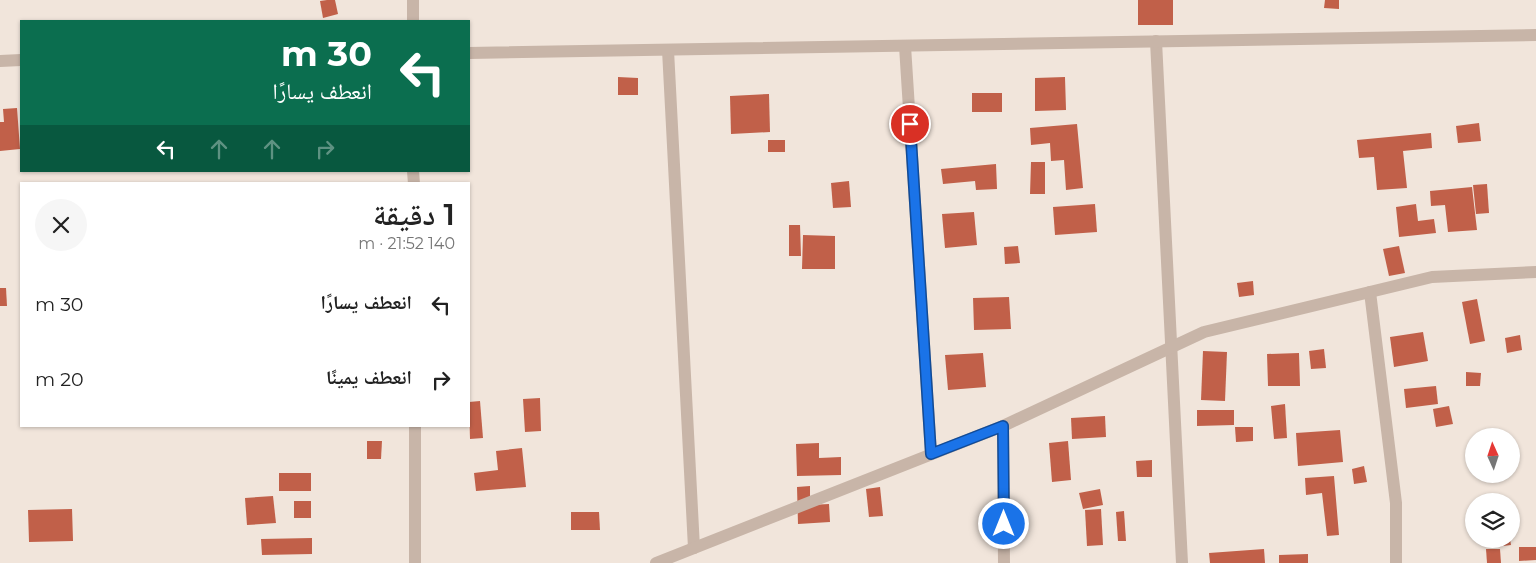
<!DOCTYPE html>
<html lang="ar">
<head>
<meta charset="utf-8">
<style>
	:root { --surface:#fff; --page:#f6f6f6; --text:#222; --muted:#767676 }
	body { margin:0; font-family:Montserrat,"Noto Naskh Arabic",sans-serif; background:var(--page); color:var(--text); direction:rtl; height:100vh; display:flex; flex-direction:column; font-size:19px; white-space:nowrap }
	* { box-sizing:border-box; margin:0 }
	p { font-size:16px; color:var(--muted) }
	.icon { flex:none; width:28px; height:28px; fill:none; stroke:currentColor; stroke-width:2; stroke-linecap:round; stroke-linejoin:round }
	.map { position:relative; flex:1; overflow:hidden; direction:ltr }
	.drawer { position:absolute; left:20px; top:182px; width:450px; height:245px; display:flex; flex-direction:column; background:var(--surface); border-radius:0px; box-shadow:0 1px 4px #0004; direction:rtl }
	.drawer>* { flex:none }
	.guide { position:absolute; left:20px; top:20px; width:450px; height:152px; border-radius:0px; box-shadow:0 1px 4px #0004; direction:rtl; background:#0b6e4f; color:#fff; overflow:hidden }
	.needle { width:32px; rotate:357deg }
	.buttons { position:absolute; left:1465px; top:428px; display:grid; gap:10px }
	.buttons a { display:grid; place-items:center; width:55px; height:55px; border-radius:50%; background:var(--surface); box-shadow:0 1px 4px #0004; font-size:25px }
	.pin { position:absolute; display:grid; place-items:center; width:42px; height:42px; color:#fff; margin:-21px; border:2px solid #fff; border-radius:50%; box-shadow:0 1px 5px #0007 }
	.me { position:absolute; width:55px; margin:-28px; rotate:0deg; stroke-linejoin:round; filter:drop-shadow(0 0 4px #0008) }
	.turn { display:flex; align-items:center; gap:18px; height:105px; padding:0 15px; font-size:22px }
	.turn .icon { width:65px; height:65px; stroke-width:2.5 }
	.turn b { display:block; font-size:35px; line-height:42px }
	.lanes { display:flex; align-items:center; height:48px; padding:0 15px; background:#0003; justify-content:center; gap:25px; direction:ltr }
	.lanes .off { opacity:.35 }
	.round { display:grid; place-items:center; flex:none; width:52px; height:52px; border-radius:26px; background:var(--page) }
	.overview { display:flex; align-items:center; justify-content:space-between; height:85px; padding:0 15px }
	h1 { font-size:30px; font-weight:600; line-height:38px }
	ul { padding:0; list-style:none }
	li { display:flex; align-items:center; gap:15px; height:75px; padding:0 15px }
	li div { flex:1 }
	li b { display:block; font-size:19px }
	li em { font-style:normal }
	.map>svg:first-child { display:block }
	.building { fill:#c16049 }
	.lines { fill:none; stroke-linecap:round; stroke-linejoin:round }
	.minor { stroke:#c8b5a8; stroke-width:12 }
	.route-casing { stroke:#114b97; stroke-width:12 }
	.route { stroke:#1a73e8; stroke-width:9 }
</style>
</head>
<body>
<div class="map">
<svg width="1536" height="563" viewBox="0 0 1536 563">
	<rect width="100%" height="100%" fill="#f1e5db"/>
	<!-- building -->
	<g class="building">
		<polygon points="327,0 335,0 338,14 323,18 320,1"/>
		<rect x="1138" y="0" width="35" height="25"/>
		<polygon points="1325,0 1339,0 1339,9 1324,8"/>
		<polygon points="618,77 638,78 638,95 618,95"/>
		<polygon points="1065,77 1066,110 1035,111 1035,78"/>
		<rect x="972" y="93" width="30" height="19"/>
		<polygon points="769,94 770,132 731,134 730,96"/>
		<polygon points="17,108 20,149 0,151 0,122 4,122 3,109"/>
		<polygon points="1479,123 1481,141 1458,143 1456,126"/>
		<polygon points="1077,124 1083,188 1066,190 1064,160 1051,161 1050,143 1031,145 1030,128"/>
		<polygon points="1431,133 1432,148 1403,151 1407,188 1377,190 1374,157 1359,158 1357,140"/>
		<rect x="768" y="140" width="17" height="12"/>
		<polygon points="1031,162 1045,162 1045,194 1030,194"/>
		<polygon points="996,164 997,189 976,190 975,181 943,184 941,169"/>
		<polygon points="849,181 851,207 833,208 831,183"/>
		<polygon points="1487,184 1489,213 1476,214 1473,185"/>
		<polygon points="1472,187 1477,230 1448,232 1445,205 1431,206 1430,191"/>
		<polygon points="1095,204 1097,232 1055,235 1053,207"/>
		<polygon points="1416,204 1418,221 1434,219 1436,233 1399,237 1396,207"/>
		<polygon points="974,212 977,245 945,248 942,214"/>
		<polygon points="789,225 800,225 801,256 789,256"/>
		<polygon points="803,235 835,236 835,269 802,269"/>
		<polygon points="1018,246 1020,263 1005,264 1004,247"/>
		<polygon points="1399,246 1405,273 1389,276 1383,249"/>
		<polygon points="1253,281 1254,295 1239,297 1237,283"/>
		<polygon points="0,288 6,288 7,306 0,306"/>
		<polygon points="1009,297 1011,329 974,330 973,298"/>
		<polygon points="1477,299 1485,341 1470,344 1462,302"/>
		<polygon points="1423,332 1428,361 1394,367 1390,337"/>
		<polygon points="1520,335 1522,350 1507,353 1505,338"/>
		<polygon points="1324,349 1326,368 1311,369 1309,351"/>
		<polygon points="1203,351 1227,352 1225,401 1201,400"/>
		<polygon points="983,353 986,387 948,390 945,355"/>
		<polygon points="1299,353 1300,386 1268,386 1267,354"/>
		<polygon points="1466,372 1481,373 1480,386 1466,386"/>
		<polygon points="1436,386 1438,404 1406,408 1404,389"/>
		<polygon points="540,398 541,431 525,432 523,399"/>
		<polygon points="480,401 483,438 470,439 469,402"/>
		<polygon points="1285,404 1287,438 1274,439 1271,406"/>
		<polygon points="1449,406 1453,424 1436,427 1433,409"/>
		<polygon points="1197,410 1234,410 1234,425 1197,426"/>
		<polygon points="1105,416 1106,437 1072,439 1071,418"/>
		<polygon points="1235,427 1253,427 1253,441 1236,442"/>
		<polygon points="1340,430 1343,462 1298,466 1296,433"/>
		<polygon points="367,441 382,441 381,459 367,459"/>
		<polygon points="1068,441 1071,480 1052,482 1049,443"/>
		<polygon points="819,443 819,458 841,457 841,475 797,476 796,444"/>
		<polygon points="522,448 526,487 476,491 474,473 498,470 496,451"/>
		<polygon points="1152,460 1152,477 1137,477 1136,461"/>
		<polygon points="1364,466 1367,482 1354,484 1352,469"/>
		<rect x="279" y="473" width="32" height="18"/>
		<polygon points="1334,476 1339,535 1327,536 1322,493 1306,495 1305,478"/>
		<polygon points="810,486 810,505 829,504 830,522 798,524 797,487"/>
		<polygon points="880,487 883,516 869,517 866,489"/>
		<polygon points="1100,489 1103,505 1083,509 1079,493"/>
		<polygon points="273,496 276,523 247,525 245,498"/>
		<rect x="294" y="501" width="17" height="17"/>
		<polygon points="72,509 73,541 29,542 28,510"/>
		<polygon points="1101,509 1103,545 1087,546 1085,510"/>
		<polygon points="1124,511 1126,541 1118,541 1116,512"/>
		<polygon points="571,512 599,512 600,530 571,530"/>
		<polygon points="993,519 1005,519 1006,534 993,535"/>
		<polygon points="312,538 312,554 262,555 261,539"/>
		<polygon points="1494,539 1510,539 1511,545 1495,547"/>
		<polygon points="1519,547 1536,547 1536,560 1519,561"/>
		<polygon points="1264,549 1265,563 1210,563 1209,553"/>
		<polygon points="1486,549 1500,549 1501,563 1487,563"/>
		<polygon points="1308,554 1308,563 1279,563 1279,555"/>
	</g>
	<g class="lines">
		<!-- minor -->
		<g class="minor">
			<polyline points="413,0 413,21"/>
			<polyline points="1156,41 1182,563"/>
			<polyline points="905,46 931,454"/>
			<polyline points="668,50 694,548"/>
			<polyline points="469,53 1536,35"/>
			<polyline points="0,61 21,60"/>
			<polyline points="413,171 414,184"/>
			<polyline points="1370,292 1396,503 1396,563"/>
			<polyline points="415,426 415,563"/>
			<polyline points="1003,426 1004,563"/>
			<polyline points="656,563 1003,426 1204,332 1432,277 1536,272"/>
		</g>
	</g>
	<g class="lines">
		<defs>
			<polyline id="route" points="910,124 931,454 1003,426 1004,524"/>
		</defs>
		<!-- route casing -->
		<use href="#route" class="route-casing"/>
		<!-- route -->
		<use href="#route" class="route"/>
	</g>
</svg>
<div class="buttons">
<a><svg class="needle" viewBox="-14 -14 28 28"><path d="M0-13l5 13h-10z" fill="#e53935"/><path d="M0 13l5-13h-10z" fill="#767676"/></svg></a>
<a><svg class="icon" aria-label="layers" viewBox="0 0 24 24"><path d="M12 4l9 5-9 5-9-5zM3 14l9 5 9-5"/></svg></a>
</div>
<div class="pin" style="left:910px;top:124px;background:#d93025"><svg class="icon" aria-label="arrive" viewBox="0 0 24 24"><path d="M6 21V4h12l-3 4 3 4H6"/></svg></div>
<svg class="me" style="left:1004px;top:524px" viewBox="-20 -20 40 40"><circle r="17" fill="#1a73e8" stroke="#fff" stroke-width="3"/><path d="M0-11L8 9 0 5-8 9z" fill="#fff"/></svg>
<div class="guide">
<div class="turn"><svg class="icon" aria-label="left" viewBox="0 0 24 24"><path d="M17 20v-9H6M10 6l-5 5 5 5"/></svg><div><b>30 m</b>انعطف يسارًا</div></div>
<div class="lanes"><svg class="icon" aria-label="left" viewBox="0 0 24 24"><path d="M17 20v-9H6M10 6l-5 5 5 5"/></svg><svg class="icon off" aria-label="ahead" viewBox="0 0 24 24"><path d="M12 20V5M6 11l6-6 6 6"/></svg><svg class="icon off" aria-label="ahead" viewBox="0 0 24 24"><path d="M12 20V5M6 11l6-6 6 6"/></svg><svg class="icon off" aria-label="right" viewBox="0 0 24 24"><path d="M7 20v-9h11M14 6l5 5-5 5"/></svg></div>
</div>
<section class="drawer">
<div class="overview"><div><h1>1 دقيقة</h1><p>140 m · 21:52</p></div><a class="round"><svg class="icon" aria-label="close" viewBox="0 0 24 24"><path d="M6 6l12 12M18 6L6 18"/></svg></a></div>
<ul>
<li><svg class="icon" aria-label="left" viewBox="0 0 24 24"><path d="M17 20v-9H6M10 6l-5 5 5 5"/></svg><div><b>انعطف يسارًا</b></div><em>30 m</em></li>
<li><svg class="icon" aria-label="right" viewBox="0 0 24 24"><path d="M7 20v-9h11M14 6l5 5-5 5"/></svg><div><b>انعطف يمينًا</b></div><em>20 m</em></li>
</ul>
</section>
</div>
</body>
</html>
